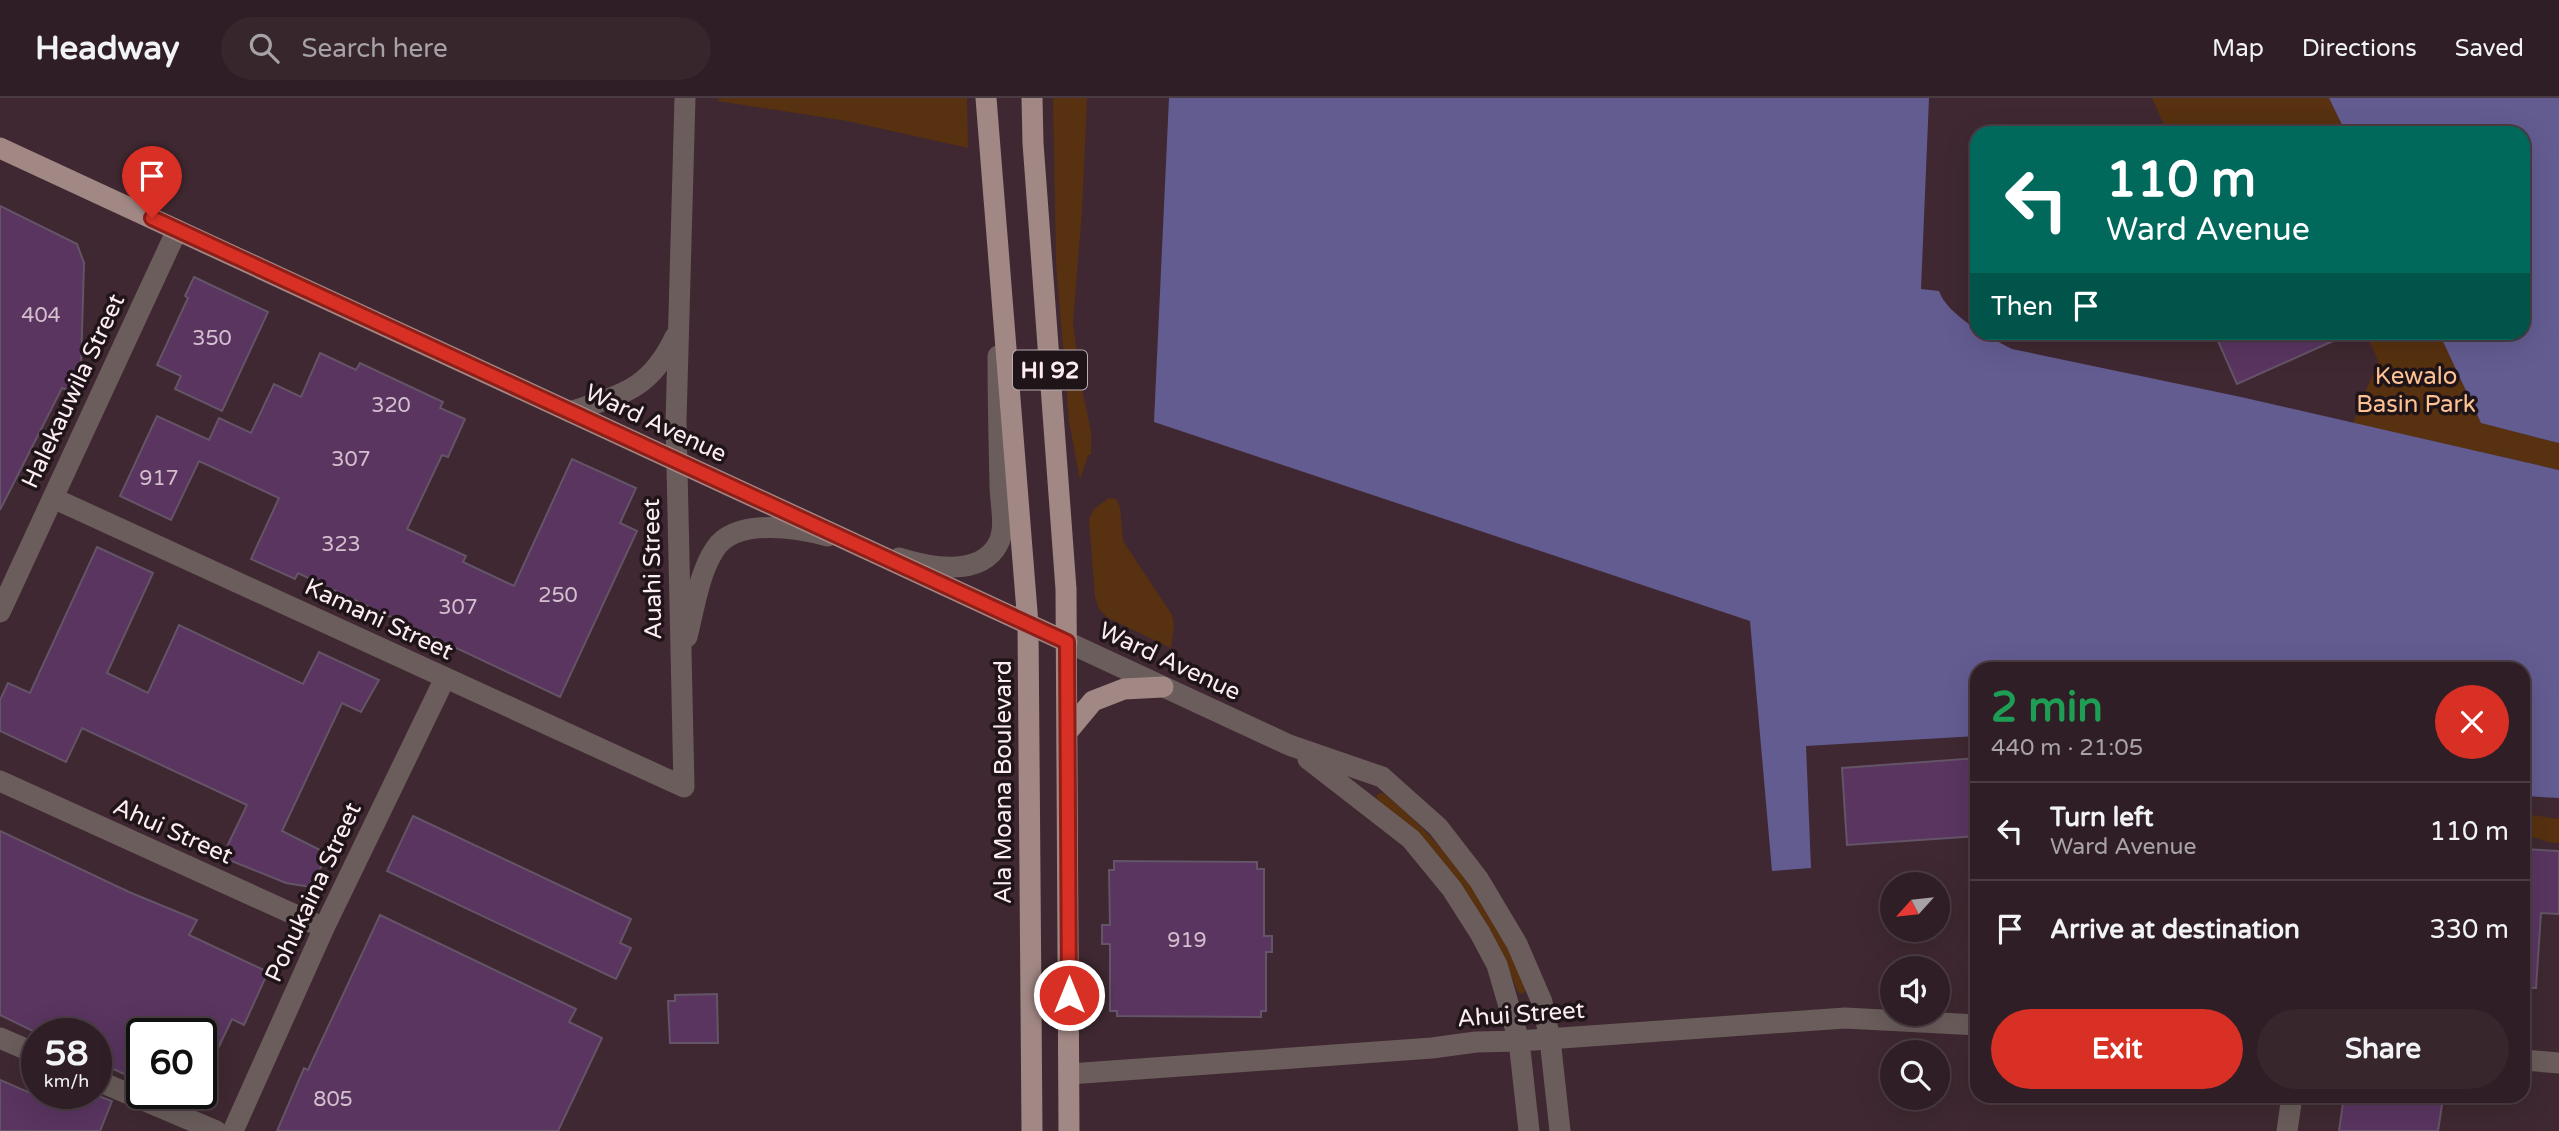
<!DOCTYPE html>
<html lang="en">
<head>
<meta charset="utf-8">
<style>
	:root { --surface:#2f1e25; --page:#37272d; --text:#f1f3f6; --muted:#a7a2a7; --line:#4a3c42; --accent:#d93025 }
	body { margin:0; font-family:"Varela Round",sans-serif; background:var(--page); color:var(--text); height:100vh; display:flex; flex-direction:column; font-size:26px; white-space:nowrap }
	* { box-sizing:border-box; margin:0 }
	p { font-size:23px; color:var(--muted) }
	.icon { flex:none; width:38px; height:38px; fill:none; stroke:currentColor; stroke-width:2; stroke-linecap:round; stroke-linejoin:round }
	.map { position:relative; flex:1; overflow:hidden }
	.panel { position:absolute; left:1970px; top:564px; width:560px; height:441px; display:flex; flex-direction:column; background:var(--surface); border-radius:21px; box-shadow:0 7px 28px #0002,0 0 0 2px var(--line) }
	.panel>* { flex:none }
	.banner { position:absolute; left:1970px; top:28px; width:560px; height:214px; border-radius:21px; box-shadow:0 7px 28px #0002,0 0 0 2px var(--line); background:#00695c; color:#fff; overflow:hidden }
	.needle { width:46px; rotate:243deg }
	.fabs { position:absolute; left:1880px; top:774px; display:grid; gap:14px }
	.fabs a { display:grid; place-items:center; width:70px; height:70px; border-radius:50%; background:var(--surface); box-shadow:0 7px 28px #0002,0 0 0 2px var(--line); font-size:35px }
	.speed { position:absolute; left:21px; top:920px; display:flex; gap:14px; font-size:35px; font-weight:700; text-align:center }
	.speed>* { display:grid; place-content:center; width:91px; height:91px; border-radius:50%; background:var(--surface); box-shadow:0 7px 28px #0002,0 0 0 2px var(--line); line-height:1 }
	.speed small { font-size:18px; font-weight:400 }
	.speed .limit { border:4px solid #111; border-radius:10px; background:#fff; color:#111 }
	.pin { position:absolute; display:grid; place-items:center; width:60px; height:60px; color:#fff; margin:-72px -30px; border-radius:50% 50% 50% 0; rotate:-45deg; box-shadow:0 0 7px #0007 }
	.pin .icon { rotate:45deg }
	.me { position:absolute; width:77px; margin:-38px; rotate:0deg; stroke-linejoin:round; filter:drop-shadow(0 0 5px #0008) }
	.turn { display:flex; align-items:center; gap:24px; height:147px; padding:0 21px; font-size:32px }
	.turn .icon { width:91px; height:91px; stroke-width:2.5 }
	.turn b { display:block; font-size:49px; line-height:60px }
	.then { display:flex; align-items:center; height:66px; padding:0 21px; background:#0003; gap:14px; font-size:26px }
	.round { display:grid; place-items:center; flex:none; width:74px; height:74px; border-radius:37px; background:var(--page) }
	.overview { display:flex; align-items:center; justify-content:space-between; height:119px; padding:0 21px }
	h1 { font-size:42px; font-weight:700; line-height:52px; color:#1e9e55 }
	.cta { display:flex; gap:14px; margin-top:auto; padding:14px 21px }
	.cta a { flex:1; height:80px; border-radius:42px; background:var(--accent); color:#fff; font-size:28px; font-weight:700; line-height:80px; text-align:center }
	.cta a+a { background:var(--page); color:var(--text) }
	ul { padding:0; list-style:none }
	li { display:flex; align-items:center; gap:21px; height:98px; padding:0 21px; border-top:2px solid var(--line) }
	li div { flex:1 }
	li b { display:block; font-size:26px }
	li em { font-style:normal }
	header { display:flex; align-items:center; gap:42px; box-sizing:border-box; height:98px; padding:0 35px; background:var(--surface); border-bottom:2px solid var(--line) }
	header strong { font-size:33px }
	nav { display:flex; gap:38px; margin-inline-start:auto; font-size:24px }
	.search { width:490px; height:63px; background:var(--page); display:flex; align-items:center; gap:18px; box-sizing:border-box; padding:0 24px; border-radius:38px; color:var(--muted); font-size:26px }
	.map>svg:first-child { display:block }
	.green { fill:#573110 }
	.water { fill:#635c91 }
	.building { fill:#593560; stroke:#645467; stroke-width:2 }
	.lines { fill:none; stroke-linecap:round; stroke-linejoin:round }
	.minor { stroke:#6a5d5b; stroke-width:21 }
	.major { stroke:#a28885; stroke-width:21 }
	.route-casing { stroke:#8d1f18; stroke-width:18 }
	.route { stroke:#d93025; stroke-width:12 }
	.labels { text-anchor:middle; stroke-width:7; stroke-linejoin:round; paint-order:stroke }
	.number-label { font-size:21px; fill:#d4bfce }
	.shield { fill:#1f1519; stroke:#baacb2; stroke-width:2 }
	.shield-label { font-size:23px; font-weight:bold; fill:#fdedf3 }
	.park-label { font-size:24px; fill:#fdc194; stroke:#1f1519 }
	.street-label { font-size:24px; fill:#fdedf3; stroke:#1f1519 }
</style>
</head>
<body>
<header>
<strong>Headway</strong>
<div class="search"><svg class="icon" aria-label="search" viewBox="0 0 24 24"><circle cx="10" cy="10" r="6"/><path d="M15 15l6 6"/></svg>Search here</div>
<nav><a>Map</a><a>Directions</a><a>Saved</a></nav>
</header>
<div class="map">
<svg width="2559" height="1033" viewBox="0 0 2559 1033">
	<rect width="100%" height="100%" fill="#3f2831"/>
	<!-- green -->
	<g class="green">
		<polygon points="718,0 967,0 968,50 847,23 718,3"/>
		<polygon points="1053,0 1087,0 1082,113 1073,224 1080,283 1091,333 1091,357 1088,357 1080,382 1069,323 1056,164"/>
		<polygon points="2152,0 2329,0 2346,35 2168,35"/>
		<polygon points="2366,235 2439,235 2481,325 2559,345 2559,372 2353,325 2378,263"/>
		<polygon points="1109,400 1116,401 1120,409 1123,443 1172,517 1174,527 1171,550 1108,520 1099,511 1095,499 1089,422 1094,411"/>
		<path d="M1383 695C1429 732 1466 775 1496 826 1508 846 1516 870 1526 891L1523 896 1518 894 1497 845 1464 791 1377 702V696Z"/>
		<path d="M2524 716 2559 721V745C2548 746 2535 738 2524 737Z"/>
	</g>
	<!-- water -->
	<g class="water">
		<path d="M1169 0H1929L1921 191 1939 193C1947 217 1990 240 2012 251L2241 299 2559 372V700L2524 698V570H1978L1977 638 1806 648 1811 770 1772 773 1750 523 1154 324Z"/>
		<polygon points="2329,0 2559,0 2559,345 2481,325 2439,235 2524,234 2524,35 2346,35"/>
	</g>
	<!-- building -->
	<g class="building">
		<polygon points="0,108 77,146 84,165 81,268 69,293 62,290 0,412"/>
		<polygon points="194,179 268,214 222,313 175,291 181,278 157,267 188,200 185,198"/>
		<polygon points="2214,234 2353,234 2237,286"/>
		<polygon points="320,255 356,272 360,265 443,304 440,310 465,321 448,359 442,357 407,431 466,458 463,464 514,488 572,361 636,390 620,425 637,433 560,599 298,475 295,481 251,461 279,400 199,363 171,422 120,398 157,318 209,342 219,320 251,335 274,286 301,299"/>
		<polygon points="97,449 153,475 107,575 148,595 179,527 303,586 319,554 379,582 361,614 342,605 282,733 328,756 310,789 286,785 222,759 247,707 82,630 66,664 0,633 0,602 8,585 30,595"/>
		<polygon points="1978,660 1978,738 1847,747 1842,670"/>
		<polygon points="413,718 631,821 620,845 631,850 616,881 387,773"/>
		<polygon points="0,733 129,794 197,822 189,837 268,874 244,927 232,921 201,986 201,936 142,936 142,961 133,956 124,976 96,963 96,936 39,936 0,917"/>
		<polygon points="2524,751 2559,753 2559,816 2541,815 2536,890 2524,890"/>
		<polygon points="1114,763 1257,764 1257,771 1264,771 1264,838 1272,838 1272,854 1266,854 1266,913 1261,913 1261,919 1117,918 1117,913 1110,913 1110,846 1102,846 1102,827 1110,827 1109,772 1114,772"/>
		<polygon points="380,817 576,911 569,924 602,940 558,1033 277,1033 304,970 308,972"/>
		<polygon points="717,896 718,945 670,945 668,903 675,903 675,897"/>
		<polygon points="0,982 51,1004 54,996 93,996 112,1003 100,1033 0,1033"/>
		<polygon points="2344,998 2422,998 2443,1000 2438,1033 2339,1033"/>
	</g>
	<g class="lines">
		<!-- minor -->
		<g class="minor">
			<path d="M570 314C622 296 650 292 675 239"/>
			<polyline points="53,400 684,689 676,324 685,0"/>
			<path d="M899 460C928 469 980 480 998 446 1007 430 1000 405 1000 387 999 344 998 301 998 258"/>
			<polyline points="0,514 177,132"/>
			<path d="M687 539C694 511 699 475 715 451 736 419 798 430 828 438"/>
			<polyline points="1067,544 1289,647 1382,679 1438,729 1479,782 1517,846 1542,904 1550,941 1560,1033"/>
			<polyline points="1308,661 1411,741 1452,791 1480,835 1497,867 1519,943 1529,1033"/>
			<polyline points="0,683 324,830"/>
			<polyline points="0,940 37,956"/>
			<polyline points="2524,962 2559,965"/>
			<polyline points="1069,976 1432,950 1476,944 1519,943 1845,920 1978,927"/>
			<polyline points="96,982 216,1033"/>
			<polyline points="233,1033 324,830 445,580"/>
			<polyline points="2287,1033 2292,998"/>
		</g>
		<!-- major -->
		<g class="major">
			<polyline points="986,0 1028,526 1032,1033"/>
			<polyline points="1032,0 1033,45 1066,491 1069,1033"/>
			<polyline points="0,50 1067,544"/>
			<polyline points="1068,633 1093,603 1124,591 1163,589"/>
		</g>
	</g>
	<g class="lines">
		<defs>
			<polyline id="route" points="152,120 1067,544 1069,897"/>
		</defs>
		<!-- route casing -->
		<use href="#route" class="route-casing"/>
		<!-- route -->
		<use href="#route" class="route"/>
	</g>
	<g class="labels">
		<!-- number labels -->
		<g class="number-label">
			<text x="41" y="224">404</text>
			<text x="212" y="247">350</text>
			<text x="391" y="314">320</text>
			<text x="351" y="368">307</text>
			<text x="159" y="387">917</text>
			<text x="341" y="453">323</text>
			<text x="558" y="504">250</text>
			<text x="458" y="516">307</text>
			<text x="1187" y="849">919</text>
			<text x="333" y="1008">805</text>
		</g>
		<!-- shield labels -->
		<rect class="shield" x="1013" y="252.5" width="74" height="39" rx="5"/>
		<g class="shield-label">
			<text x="1050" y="280">HI 92</text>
		</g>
		<!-- park labels -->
		<g class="park-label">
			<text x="2416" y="286">Kewalo<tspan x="2416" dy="28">Basin Park</tspan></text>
		</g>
		<!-- street labels -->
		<g class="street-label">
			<text transform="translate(73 293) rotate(-65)" y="8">Halekauwila Street</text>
			<text transform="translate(656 325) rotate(25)" y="8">Ward Avenue</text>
			<text transform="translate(652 471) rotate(-91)" y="8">Auahi Street</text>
			<text transform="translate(379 521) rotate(25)" y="8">Kamani Street</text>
			<text transform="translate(1170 563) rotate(25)" y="8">Ward Avenue</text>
			<text transform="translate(1003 684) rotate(-90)" y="8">Ala Moana Boulevard</text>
			<text transform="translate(173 733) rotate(24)" y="8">Ahui Street</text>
			<text transform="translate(313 794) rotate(-65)" y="8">Pohukaina Street</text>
			<text transform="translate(1521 916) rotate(-4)" y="8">Ahui Street</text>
		</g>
	</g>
</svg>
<div class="fabs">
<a><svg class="needle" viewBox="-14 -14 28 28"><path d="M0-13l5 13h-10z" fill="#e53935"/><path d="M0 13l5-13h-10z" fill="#a7a2a7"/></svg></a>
<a><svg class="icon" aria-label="sound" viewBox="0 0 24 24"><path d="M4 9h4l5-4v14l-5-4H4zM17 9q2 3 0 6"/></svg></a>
<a><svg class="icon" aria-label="search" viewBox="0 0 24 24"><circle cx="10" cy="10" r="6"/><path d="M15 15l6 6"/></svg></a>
</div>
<div class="speed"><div>58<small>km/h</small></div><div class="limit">60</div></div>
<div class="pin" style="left:152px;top:120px;background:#d93025"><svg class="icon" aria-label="arrive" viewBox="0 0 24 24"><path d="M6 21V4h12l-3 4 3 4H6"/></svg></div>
<svg class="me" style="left:1069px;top:897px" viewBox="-20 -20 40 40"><circle r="17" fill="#d93025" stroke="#fff" stroke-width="3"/><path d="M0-11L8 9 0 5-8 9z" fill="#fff"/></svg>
<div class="banner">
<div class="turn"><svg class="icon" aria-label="left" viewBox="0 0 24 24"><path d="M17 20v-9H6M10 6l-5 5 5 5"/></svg><div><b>110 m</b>Ward Avenue</div></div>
<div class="then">Then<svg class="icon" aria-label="arrive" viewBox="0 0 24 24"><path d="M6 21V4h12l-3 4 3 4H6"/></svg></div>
</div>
<section class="panel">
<div class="overview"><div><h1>2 min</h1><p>440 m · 21:05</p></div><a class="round" style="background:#d93025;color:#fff"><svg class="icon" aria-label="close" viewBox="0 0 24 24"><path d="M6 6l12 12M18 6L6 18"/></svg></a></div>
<ul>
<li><svg class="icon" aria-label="left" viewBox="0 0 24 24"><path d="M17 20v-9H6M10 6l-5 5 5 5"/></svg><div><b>Turn left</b><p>Ward Avenue</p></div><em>110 m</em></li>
<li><svg class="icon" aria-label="arrive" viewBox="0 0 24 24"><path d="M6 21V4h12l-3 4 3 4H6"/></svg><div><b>Arrive at destination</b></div><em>330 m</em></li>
</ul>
<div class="cta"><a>Exit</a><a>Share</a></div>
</section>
</div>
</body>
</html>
